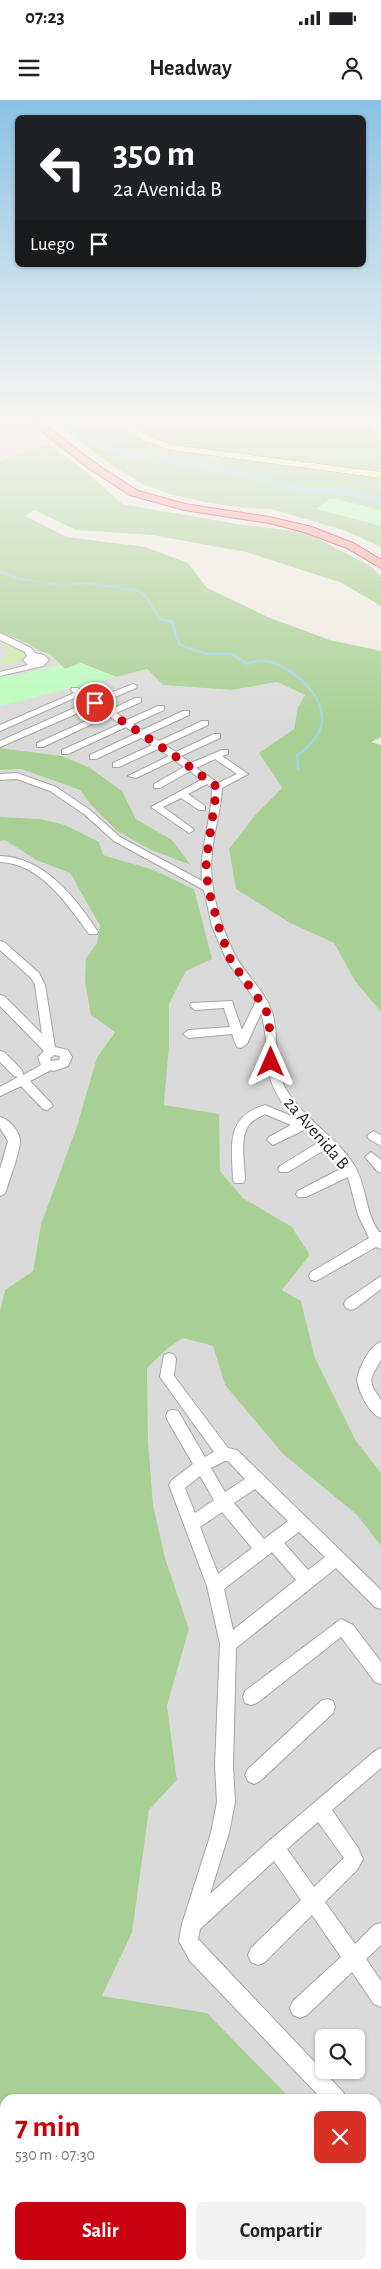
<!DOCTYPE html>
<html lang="es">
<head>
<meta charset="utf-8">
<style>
	:root { --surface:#fff; --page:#f2f2f2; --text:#202124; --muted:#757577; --accent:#c9000d }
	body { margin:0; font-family:"Alegreya Sans",sans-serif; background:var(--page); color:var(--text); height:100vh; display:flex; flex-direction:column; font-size:19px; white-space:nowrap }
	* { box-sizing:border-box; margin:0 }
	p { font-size:16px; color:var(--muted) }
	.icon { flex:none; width:28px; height:28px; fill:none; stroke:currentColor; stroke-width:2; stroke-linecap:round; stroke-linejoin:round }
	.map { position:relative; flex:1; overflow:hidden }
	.panel { position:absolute; left:0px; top:1994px; width:381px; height:176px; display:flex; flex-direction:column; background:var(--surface); border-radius:15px 15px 0 0; box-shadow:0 1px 4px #0004 }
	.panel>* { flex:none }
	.top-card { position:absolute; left:15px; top:15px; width:351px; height:152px; border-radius:8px; box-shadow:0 1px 4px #0004; background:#202124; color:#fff; overflow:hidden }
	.tools { position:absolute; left:315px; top:1929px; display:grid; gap:10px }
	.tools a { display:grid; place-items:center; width:50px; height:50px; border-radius:8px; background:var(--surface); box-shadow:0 1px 4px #0004; font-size:25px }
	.pin { position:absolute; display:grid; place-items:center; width:42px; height:42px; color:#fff; margin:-21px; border:2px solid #fff; border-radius:50%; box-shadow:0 1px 5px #0007 }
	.me { position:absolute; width:55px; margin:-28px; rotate:0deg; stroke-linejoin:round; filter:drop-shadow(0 0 4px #0008) }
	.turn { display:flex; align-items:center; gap:18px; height:105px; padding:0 15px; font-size:22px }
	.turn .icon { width:65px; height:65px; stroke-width:2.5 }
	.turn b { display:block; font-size:35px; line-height:42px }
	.then { display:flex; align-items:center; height:48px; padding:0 15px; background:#0003; gap:10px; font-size:19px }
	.round { display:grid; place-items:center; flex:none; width:52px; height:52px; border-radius:8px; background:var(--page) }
	.summary { display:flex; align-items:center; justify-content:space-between; height:85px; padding:0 15px }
	h1 { font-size:30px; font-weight:700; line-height:38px; color:var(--accent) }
	.action { display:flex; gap:10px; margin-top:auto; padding:10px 15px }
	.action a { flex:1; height:58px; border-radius:8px; background:var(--accent); color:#fff; font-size:20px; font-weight:700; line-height:58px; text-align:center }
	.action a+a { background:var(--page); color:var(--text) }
	.status { display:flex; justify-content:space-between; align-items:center; height:35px; padding:0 25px; background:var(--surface); direction:ltr }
	.status svg { height:14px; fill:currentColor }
	header { display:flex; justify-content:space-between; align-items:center; height:65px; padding:0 15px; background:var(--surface); font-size:22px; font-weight:700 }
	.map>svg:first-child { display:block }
	.residential { fill:#dbdada; fill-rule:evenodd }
	.industrial { fill:#e8d3e6 }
	.grass { fill:#cceca4 }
	.forest { fill:#a9d094 }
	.park { fill:#bbfcbc }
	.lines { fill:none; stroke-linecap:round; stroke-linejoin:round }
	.stream-far1 { stroke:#9fd5df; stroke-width:2 }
	.stream { stroke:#9fd5df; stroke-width:2.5 }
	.river { fill:#9fd5df; fill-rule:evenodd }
	.minor-casing { stroke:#a4a4a4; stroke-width:2 }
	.tertiary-casing { stroke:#a4a4a4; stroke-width:2 }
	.secondary-casing { stroke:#727700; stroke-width:1 }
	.trunk-casing { stroke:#e11a6b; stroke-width:2 }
	.minor { fill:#fff; fill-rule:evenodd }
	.tertiary { fill:#fff; fill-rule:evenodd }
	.secondary { fill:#fdfcb2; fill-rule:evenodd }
	.trunk { fill:#f5a89a; fill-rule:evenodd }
	.route { stroke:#c9000d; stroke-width:9; stroke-dasharray:0 16.2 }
	.labels { text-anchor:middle; stroke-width:4.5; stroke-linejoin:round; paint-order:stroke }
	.street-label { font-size:18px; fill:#1d1d1d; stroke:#fff }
</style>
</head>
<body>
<div class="status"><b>07:23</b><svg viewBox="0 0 49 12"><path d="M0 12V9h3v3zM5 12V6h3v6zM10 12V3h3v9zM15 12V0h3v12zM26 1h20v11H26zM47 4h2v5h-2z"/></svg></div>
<header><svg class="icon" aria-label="menu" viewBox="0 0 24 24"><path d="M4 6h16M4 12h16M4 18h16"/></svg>Headway<svg class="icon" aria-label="person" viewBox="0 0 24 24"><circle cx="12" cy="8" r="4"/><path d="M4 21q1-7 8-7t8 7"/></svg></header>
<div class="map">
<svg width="381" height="2169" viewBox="0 0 381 2169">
	<rect width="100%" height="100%" fill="#efeae2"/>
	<!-- residential -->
	<g class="residential">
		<polygon points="0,532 29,544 39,551 50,554 57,559 60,565 116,577 147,569 163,585 232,590 277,582 305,595 298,607 294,629 259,653 282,688 257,713 237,789 290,823 334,843 355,881 381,912 381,1373 356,1341 315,1258 301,1201 282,1190 310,1155 292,1127 243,1098 220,1071 219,1014 164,1006 169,947 169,904 186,871 194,789 154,770 103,755 40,719 0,717 0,670 21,669 80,690 91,705 117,731 151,750 190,764 172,740 136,719 122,691 62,656 0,648"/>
		<polygon points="5,740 36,760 70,773 100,827 97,843 86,858 115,931 97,957 77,1026 41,1124 33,1171 5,1190 0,1211 0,741"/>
		<path d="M183 1238 213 1246 225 1285 283 1354 357 1415 381 1446V2130L376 2122V1999H291L207 1913 102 1896 132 1833 149 1710 177 1680 167 1606 189 1529 165 1458 153 1404 148 1340 147 1268 167 1249ZM324 1938H356V1970H324Z"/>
	</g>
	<!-- industrial -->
	<polygon class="industrial" points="0,319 24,319 48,344 0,361"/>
	<!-- grass -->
	<polygon class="grass" points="2,541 21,549 25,557 16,562 3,564 1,561 9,555"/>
	<!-- forest -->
	<g class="forest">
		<polygon points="56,319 379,319 371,329 381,337 381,447 346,431 271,409 243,408 205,402 173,395 144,385 110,364 69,333"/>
		<polygon points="48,344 83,369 122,404 237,424 305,432 372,467 381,477 381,506 342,483 246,452 152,435 76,430 34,410 25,416 67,437 145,447 188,463 207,488 270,518 330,540 381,551 381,637 371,642 381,645 381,912 355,881 334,843 290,823 236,789 229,749 257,713 282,688 259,653 294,629 298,607 305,595 277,582 232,590 163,585 147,569 116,577 81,563 65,569 50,554 39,551 29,544 0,532 0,361"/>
		<polygon points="0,648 62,656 90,668 122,691 136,719 172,740 191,765 151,750 117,731 91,705 80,690 21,669 0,670"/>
		<polygon points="0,717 40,719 65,725 99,742 103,755 154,770 194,789 212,859 186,871 169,904 169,947 164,1005 219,1014 220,1071 243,1098 292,1127 310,1155 282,1190 301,1201 315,1258 356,1341 381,1373 381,1446 357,1415 283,1354 225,1285 213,1246 183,1238 167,1249 147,1268 148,1340 153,1404 165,1458 189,1529 167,1606 177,1680 149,1710 132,1833 102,1896 207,1913 291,1999 5,1999 5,2165 376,2165 376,2122 381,2130 381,2169 0,2169 0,1211 5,1190 33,1171 41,1124 77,1026 97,957 115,932 91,915 85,882 86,858 97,843 100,826 70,773 36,760 5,740 0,741"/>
	</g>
	<!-- park -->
	<g class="park">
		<polygon points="331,398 381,410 381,426 316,409"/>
		<polygon points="81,563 116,577 0,606 0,575 13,576 60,565 65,569"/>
	</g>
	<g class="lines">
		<!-- stream-far1 -->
		<polyline class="stream-far1" points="0,472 17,478 59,485 88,483 138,491 146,497 160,519 172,522 174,527"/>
		<!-- stream -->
		<path class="stream" d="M173 526 180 545 207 554H232L247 564C253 562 259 560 266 561 291 565 329 598 321 626 318 639 306 648 297 656L298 670"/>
		<!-- river -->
		<polygon class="river" points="64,319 72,319 78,330 89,339 134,353 194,361 253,373 305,388 339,388 360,391 381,398 381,404 358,397 339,394 304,394 251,379 194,367 130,358 83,343 71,334"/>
		<defs>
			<g id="minor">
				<polygon points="381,323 381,334 378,332 378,325"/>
				<polygon points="40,562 43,562 43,566 0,576 0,572"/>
				<path d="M133 584 137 586 136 588 101 603 110 610 135 598H141V602L116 613 127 620 158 606H164V610L133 624 142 630 183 611H189V615L148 634 159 641 202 621H208V625L165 645 176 652 214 634H220V638L181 656 191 663 222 650H228V654L222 656 248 674 222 688C221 710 214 731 212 752 208 785 219 821 233 851 243 873 264 889 272 912 280 937 272 966 286 989 303 1019 336 1036 354 1065 367 1086 365 1113 379 1132H381V1149L376 1147 316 1181 311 1180 309 1176 311 1172 369 1138 358 1115 348 1077 306 1097H298L296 1094 298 1091 342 1068 326 1049 288 1072H280L278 1069 280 1066 319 1042 306 1029 273 1045 267 1040 269 1037 291 1025 265 1014C260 1017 252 1020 249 1025 239 1038 245 1065 245 1080L243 1083H235L233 1080C232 1046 225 1017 265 1005L294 1017C256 975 274 959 261 913L247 944 241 948 237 947 232 934 189 938 183 934 189 930 230 927 224 908 195 910 190 906 191 903 232 901 242 930 256 901 227 861 212 826 204 790 114 741 84 714 50 691 17 679 0 680V674L17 673 56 687 90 710 120 737 202 781C199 749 212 720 212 688L207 684 188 694 205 706V710H199L181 698 163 707 192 728 194 730 189 733 151 707 201 680 190 671 160 688H154V684L184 667 174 660 136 678 128 676 169 656 158 649 119 667H113V663L152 645 141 638 96 659H90V655L135 634 126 627 68 654H62V650L120 624 109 616 43 647H37V643L104 613 94 606 0 647V641L88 602 79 596 0 631V625L74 593 71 590 72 588H78L95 599ZM215 659 237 674 218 683 196 668Z"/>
				<path d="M0 756C44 757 76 798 98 832L97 834H89C68 805 40 763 0 762Z"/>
				<path d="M0 841 4 842 39 873 45 885 55 947 68 950 72 957 68 966 54 971 51 970 30 981 51 1003 53 1006 47 1010 43 1009 21 986 0 996V987L18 977 14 976 0 962V951L4 952 22 970 23 975 41 965 38 957 44 951 0 906V895L4 896 42 934 35 885 31 878 0 850ZM54 955 60 956 59 960 51 961 50 958Z"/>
				<path d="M0 1017C9 1019 19 1031 20 1040 21 1049 9 1081 6 1091L4 1094 0 1096V1069L8 1041 0 1028Z"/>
				<polygon points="373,1031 381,1035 381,1046 369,1039 367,1036"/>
				<polygon points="371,1052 381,1060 381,1073 377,1071 365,1057"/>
				<polygon points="381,1176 381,1189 356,1208 351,1210 346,1208 344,1204 346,1200"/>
				<path d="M381 1242V1260L374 1272 371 1280 373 1288 381 1300V1318C369 1314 359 1292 357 1280 359 1268 369 1246 381 1242Z"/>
				<path d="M169 1253 174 1255 176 1259 174 1276 228 1348 237 1350 381 1490V1509L375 1507 336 1468 236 1548 233 1665 235 1702 229 1733 210 1794 269 1741 375 1651 381 1648V1668L332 1710 358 1748 363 1759 357 1770 325 1802 355 1844 374 1825 381 1823V1845L366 1859 381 1881V1907L374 1904 352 1872 307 1915 300 1918 293 1915 290 1908 293 1901 341 1857 312 1815 265 1862 258 1865 251 1862 248 1855 251 1848 301 1800 274 1761 200 1829 198 1839 343 1992 346 1999H322L190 1861 179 1841 182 1824 211 1733 217 1702 215 1665 220 1544 207 1486 169 1385 172 1380 193 1364 168 1321 166 1316 168 1311 173 1310 178 1311 205 1357 214 1352 160 1277 164 1255ZM225 1361H228L245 1379 225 1392 211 1368ZM200 1376 214 1400 195 1413 185 1388ZM255 1389 288 1421 264 1439 234 1403ZM222 1412 252 1448 218 1474 200 1427ZM299 1432 325 1457 308 1470 284 1443ZM272 1452 296 1480 233 1530 224 1489ZM318 1722 344 1758 314 1787 287 1749Z"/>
				<polygon points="341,1519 353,1525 381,1562 381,1584 375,1582 341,1537 257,1603 251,1605 245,1603 243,1597 245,1591"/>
				<polygon points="327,1599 333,1601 335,1607 333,1613 260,1681 254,1684 248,1681 245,1675 248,1669 321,1601"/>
				<polygon points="376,2041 381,2043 381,2068 376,2066"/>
			</g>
			<polygon id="tertiary" points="0,533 31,548 35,553 44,555 49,560 43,566 29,566 23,560 27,556 25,552 0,540"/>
			<polygon id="secondary" points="113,319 122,319 150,337 173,345 381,372 381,378 172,350 144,341"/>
			<polygon id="trunk" points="26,319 37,319 99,366 138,391 185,404 269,417 312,427 355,444 381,460 381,468 347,448 304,432 269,423 184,410 130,395 91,370"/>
		</defs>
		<!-- minor casing -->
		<use href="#minor" class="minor-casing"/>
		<!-- tertiary casing -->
		<use href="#tertiary" class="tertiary-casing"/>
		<!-- secondary casing -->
		<use href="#secondary" class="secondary-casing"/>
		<!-- trunk casing -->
		<use href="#trunk" class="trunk-casing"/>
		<!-- minor -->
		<use href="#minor" class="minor"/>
		<!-- tertiary -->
		<use href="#tertiary" class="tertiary"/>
		<!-- secondary -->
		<use href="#secondary" class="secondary"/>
		<!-- trunk -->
		<use href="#trunk" class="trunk"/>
	</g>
	<!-- sky -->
	<linearGradient id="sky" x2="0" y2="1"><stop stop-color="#8bc1e4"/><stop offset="0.51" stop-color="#f8f6f2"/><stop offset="1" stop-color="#f8f6f2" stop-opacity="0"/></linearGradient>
	<rect width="381" height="623" fill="url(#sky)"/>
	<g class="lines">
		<!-- route -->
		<polyline class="route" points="95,603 175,656 217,687 206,762 208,788 220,831 231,861 266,909 271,936 271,962"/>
	</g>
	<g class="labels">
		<!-- street labels -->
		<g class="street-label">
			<text transform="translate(317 1033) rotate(49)" y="6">2a Avenida B</text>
		</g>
	</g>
</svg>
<div class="tools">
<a><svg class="icon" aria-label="search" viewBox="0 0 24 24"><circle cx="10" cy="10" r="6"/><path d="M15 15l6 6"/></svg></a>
</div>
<div class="pin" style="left:95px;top:603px;background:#d93025"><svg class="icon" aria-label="arrive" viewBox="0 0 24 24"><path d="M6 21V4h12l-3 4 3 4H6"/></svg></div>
<svg class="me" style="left:271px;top:962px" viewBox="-20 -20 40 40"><path d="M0-17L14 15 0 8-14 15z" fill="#c9000d" stroke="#fff" stroke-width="4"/></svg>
<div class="top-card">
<div class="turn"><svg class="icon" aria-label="left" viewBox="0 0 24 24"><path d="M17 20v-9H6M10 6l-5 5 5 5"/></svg><div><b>350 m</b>2a Avenida B</div></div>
<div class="then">Luego<svg class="icon" aria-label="arrive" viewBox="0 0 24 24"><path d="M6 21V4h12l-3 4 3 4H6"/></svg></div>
</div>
<section class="panel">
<div class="summary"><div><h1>7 min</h1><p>530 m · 07:30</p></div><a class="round" style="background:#d93025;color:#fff"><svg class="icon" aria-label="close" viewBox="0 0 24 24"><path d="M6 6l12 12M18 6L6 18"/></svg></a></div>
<div class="action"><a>Salir</a><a>Compartir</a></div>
</section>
</div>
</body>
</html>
